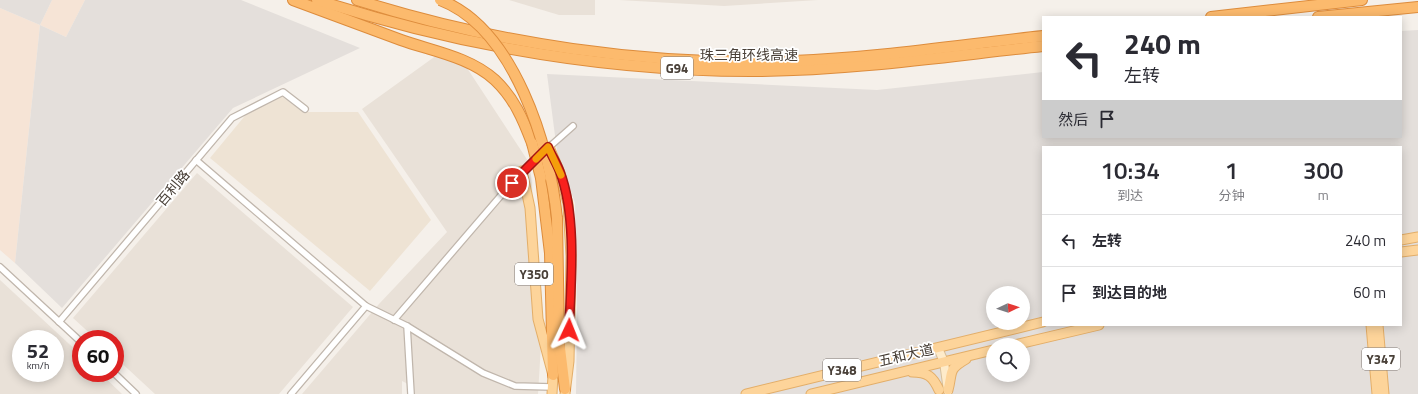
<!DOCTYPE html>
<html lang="zh">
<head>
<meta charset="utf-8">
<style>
	:root { --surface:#fff; --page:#f2f2f3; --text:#2b2b33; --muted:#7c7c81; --line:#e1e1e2 }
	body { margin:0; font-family:"Titillium Web","Noto Sans SC",sans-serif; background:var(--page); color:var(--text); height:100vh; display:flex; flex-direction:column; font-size:15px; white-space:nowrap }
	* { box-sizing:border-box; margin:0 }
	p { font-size:13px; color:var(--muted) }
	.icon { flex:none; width:22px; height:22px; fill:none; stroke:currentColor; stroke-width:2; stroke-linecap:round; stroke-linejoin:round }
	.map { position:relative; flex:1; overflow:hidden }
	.panel { position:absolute; left:1042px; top:146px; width:360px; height:180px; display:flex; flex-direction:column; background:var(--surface); border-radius:0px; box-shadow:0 2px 10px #0003 }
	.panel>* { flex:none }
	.guide { position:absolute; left:1042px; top:16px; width:360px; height:122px; border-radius:0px; box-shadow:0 2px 10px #0003; background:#fff; color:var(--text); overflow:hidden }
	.needle { width:26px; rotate:86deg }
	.buttons { position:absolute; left:986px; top:286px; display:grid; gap:8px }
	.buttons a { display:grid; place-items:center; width:44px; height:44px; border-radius:50%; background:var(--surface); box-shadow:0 2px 10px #0003; font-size:20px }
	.speed { position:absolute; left:12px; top:330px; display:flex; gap:8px; font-size:20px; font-weight:700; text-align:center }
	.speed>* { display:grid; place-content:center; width:52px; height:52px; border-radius:50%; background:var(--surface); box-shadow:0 2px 10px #0003; line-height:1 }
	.speed small { font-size:10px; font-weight:400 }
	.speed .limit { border:6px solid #d22; background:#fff; color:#111 }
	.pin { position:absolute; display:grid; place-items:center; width:34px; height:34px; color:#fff; margin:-17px; border:2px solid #fff; border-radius:50%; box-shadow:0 1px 4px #0007 }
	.me { position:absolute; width:44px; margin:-22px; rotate:2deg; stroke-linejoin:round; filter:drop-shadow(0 0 3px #0008) }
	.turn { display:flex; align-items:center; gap:14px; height:84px; padding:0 16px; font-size:18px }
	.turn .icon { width:52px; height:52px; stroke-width:2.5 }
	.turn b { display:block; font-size:28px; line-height:34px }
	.then { display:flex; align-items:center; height:38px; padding:0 16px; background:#0003; gap:8px; font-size:15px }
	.eta { display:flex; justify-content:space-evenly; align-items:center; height:68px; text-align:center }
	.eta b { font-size:24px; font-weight:600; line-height:28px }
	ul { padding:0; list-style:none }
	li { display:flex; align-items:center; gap:12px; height:52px; padding:0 16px; border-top:1px solid var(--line) }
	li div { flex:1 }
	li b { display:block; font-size:15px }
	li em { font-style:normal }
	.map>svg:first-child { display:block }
	.residential { fill:#e9e1d8; fill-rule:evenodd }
	.commercial { fill:#f6e4d6 }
	.industrial { fill:#e4dfdb; fill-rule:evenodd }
	.education { fill:#eee3d4 }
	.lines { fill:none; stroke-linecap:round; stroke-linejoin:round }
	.minor-casing { stroke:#c0b6ac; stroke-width:8 }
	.secondary-casing { stroke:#d7c09c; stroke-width:10 }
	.primary-casing { stroke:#e3ae69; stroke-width:11 }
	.motorway-casing { stroke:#dd8c3c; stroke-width:12 }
	.minor { stroke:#fff; stroke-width:5.5 }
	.secondary { stroke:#feebca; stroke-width:8 }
	.primary { stroke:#fdd49a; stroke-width:9 }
	.motorway { stroke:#fcba6d; stroke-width:10 }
	.motorway-bridge-casing { stroke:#dd8c3c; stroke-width:12; stroke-linecap:butt }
	.motorway-bridge { stroke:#fcba6d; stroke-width:10 }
	.route-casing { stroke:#a11513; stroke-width:10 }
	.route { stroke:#f8211d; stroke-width:7 }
	.slow { stroke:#f59e0b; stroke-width:7 }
	.labels { text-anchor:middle; stroke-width:3.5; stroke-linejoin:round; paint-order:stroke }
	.shield { fill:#fff; stroke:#807974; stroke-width:1 }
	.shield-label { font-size:13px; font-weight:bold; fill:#494038 }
	.street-label { font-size:14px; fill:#494038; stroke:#fff }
</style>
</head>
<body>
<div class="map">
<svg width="1418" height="394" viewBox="0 0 1418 394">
	<rect width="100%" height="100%" fill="#f5f0ea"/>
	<!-- residential -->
	<g class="residential">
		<polygon points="509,0 595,0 595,15 559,15"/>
		<polygon points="619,0 818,0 724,6"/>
		<polygon points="437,55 467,68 530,164 543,313 538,394 411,394 410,385 402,381 402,394 302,394 379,304 447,232 362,109"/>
		<polygon points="197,173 353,307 279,394 155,394 115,357 115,339 96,339 73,318"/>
		<path d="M0 280 81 355V373H100L122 394H0ZM21 339H55V373H21Z"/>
	</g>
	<!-- commercial -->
	<polygon class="commercial" points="52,0 85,0 66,37 40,25 15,263 0,250 0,8 40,25"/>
	<!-- industrial -->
	<g class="industrial">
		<polygon points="0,0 52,0 40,25 66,37 85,0 241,0 360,48 233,108 62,308 15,263 40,25 0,8"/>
		<path d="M1418 30V394H576L577 311 575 203 557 151 547 74 877 90 1043 72V137H1401V31ZM1043 147H1401V325H1043ZM993 293H1023V323H993ZM993 345H1023V375H993Z"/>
	</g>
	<!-- education -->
	<polygon class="education" points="281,96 303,112 358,112 431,220 370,291 210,158 253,106"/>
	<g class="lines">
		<defs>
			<g id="minor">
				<polyline points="547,149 573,126"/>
				<polyline points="196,160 366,306 407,326 483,373 515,386 552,387"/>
				<polyline points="0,267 81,342"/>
				<polyline points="394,320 522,171 536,158"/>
				<polyline points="59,322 232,118 283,92 305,109"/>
				<polyline points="407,326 411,394"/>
				<polyline points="114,373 136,394"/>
				<polyline points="291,394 366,306"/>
			</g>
			<polyline id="secondary" points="938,348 944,362 948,391"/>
			<g id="primary">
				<polyline points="549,147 560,173 568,204 571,256 569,361 565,394"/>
				<polyline points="522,171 530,208 538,319 553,375 552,394"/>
				<polyline points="1401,240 1418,237"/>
				<polyline points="1401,252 1418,250"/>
				<polyline points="1371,325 1377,394"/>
				<polyline points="1378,325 1384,394"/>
				<polyline points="1014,345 1099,325"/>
				<path d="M912 372C928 372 933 377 939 390"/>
				<path d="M948 390C953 372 947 370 966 359"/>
				<polyline points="746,394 1043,322"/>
				<polyline points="811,394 993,350"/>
			</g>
			<g id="motorway">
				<path d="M293 0C329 13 365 27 401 40 432 51 470 57 495 80 514 98 523 119 532 143"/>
				<path d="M317 0C460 46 610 72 760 71 855 70 949 56 1043 46"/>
				<path d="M357 0C496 44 647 66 793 61 877 58 960 45 1043 36"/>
				<polyline points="1211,17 1362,0"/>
				<polyline points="1318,17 1418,7"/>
				<polyline points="541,178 550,253 553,375"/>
				<polyline points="557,218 559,340 565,389"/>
			</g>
		</defs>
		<!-- minor casing -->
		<use href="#minor" class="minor-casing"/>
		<!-- secondary casing -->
		<use href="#secondary" class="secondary-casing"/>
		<!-- primary casing -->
		<use href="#primary" class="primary-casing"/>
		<!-- motorway casing -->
		<use href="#motorway" class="motorway-casing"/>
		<!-- minor -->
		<use href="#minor" class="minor"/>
		<!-- secondary -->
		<use href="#secondary" class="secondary"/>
		<!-- primary -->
		<use href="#primary" class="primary"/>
		<!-- motorway -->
		<use href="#motorway" class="motorway"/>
		<defs>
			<g id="motorway-bridge">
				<path d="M440 0C514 28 550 146 557 218"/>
				<polyline points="532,143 541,178"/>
			</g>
		</defs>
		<!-- motorway-bridge casing -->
		<use href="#motorway-bridge" class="motorway-bridge-casing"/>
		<!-- motorway-bridge -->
		<use href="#motorway-bridge" class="motorway-bridge"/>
	</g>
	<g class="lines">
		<defs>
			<path id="route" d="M512 183 548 147C552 156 557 164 560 172 577 217 571 282 569 330"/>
		</defs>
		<!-- route casing -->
		<use href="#route" class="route-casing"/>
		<!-- route -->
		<use href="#route" class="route"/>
		<!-- slow -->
		<polyline class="slow" points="536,159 548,147 561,175"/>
	</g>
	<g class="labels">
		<!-- shield labels -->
		<g class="shield">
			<rect x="661" y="57" width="32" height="22" rx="3"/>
			<rect x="515" y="263" width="38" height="22" rx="3"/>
			<rect x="1362" y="348" width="38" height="22" rx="3"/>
			<rect x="823" y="359" width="38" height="22" rx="3"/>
		</g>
		<g class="shield-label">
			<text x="677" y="73">G94</text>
			<text x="534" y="279">Y350</text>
			<text x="1381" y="364">Y347</text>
			<text x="842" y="375">Y348</text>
		</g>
		<!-- street labels -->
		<g class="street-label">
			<text x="749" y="60">珠三角环线高速</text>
			<text transform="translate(173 188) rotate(-50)" y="5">百利路</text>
			<text transform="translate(906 355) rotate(-13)" y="5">五和大道</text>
		</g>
	</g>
</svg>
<div class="buttons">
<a><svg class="needle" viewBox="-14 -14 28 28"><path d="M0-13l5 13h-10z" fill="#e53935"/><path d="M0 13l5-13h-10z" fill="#7c7c81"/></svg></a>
<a><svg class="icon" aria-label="search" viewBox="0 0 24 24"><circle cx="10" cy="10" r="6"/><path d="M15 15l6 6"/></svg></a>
</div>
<div class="speed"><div>52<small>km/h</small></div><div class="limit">60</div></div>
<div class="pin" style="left:512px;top:183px;background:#d93025"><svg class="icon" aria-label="arrive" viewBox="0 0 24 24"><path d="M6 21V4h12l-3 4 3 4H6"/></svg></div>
<svg class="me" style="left:569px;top:330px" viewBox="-20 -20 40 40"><path d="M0-17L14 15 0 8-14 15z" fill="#f8211d" stroke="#fff" stroke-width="4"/></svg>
<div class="guide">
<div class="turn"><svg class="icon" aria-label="left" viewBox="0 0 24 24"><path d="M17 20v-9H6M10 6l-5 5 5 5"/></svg><div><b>240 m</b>左转</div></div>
<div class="then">然后<svg class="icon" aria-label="arrive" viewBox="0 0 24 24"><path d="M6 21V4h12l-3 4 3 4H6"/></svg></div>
</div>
<section class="panel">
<div class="eta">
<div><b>10:34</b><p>到达</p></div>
<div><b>1</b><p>分钟</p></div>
<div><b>300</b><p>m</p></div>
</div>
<ul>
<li><svg class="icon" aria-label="left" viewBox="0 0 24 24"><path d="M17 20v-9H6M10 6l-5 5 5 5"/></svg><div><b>左转</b></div><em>240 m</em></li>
<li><svg class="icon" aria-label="arrive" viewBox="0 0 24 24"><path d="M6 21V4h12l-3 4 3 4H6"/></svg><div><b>到达目的地</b></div><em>60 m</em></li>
</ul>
</section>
</div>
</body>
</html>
